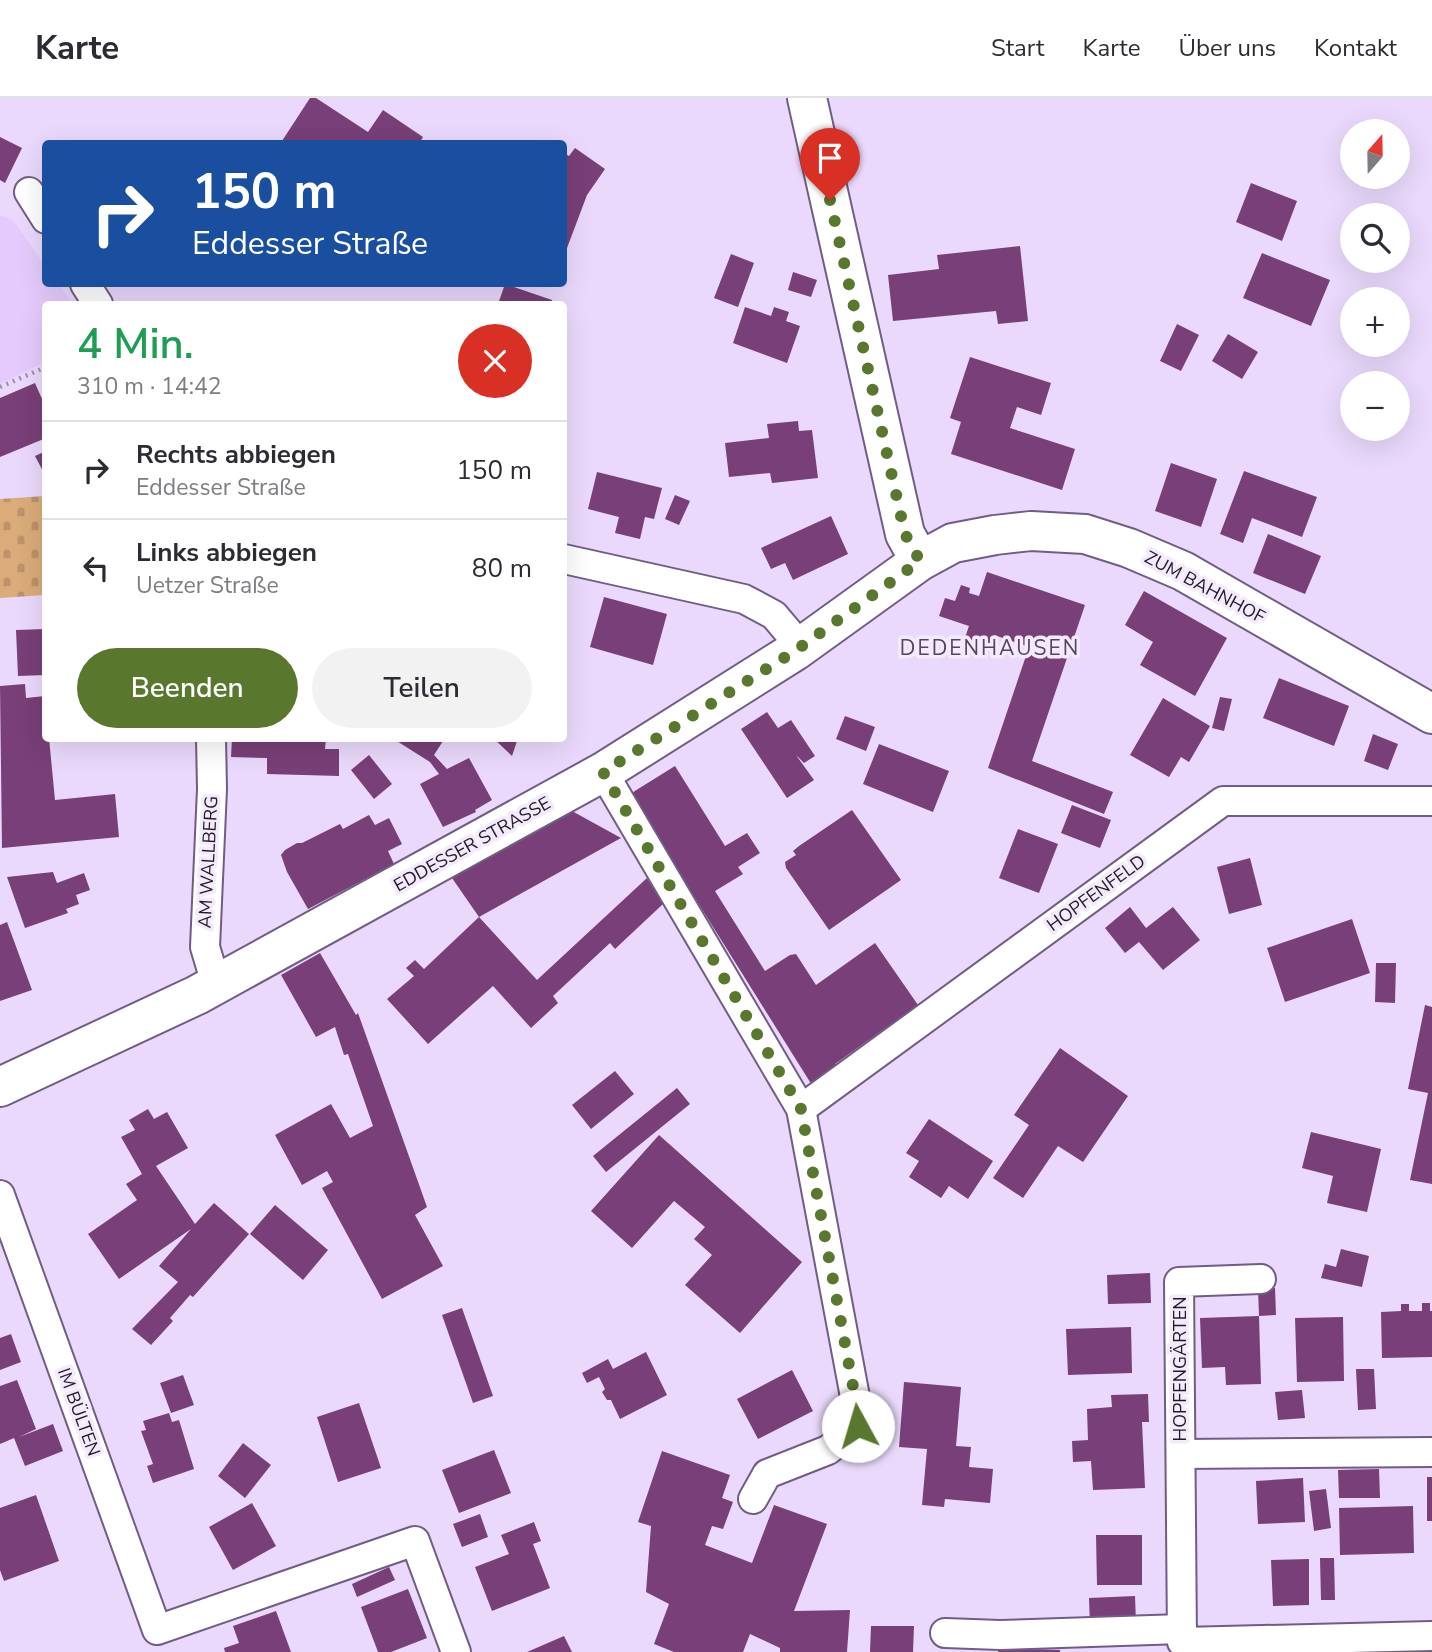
<!DOCTYPE html>
<html lang="de">
<head>
<meta charset="utf-8">
<style>
	:root { --surface:#fff; --page:#f2f2f3; --text:#2b2b33; --muted:#7c7c81; --line:#e1e1e2; --accent:#59772d }
	body { margin:0; font-family:"Nunito Sans",sans-serif; background:var(--page); color:var(--text); height:100vh; display:flex; flex-direction:column; font-size:26px; white-space:nowrap }
	* { box-sizing:border-box; margin:0 }
	p { font-size:23px; color:var(--muted) }
	.icon { flex:none; width:38px; height:38px; fill:none; stroke:currentColor; stroke-width:2; stroke-linecap:round; stroke-linejoin:round }
	.map { position:relative; flex:1; overflow:hidden }
	.details { position:absolute; left:42px; top:203px; width:525px; height:441px; display:flex; flex-direction:column; background:var(--surface); border-radius:7px; box-shadow:0 7px 28px #0002 }
	.details>* { flex:none }
	.hud { position:absolute; left:42px; top:42px; width:525px; height:147px; border-radius:7px; box-shadow:0 7px 28px #0002; background:#1a4fa0; color:#fff; overflow:hidden }
	.needle { width:46px; rotate:20deg }
	.tools { position:absolute; left:1340px; top:21px; display:grid; gap:14px }
	.tools a { display:grid; place-items:center; width:70px; height:70px; border-radius:50%; background:var(--surface); box-shadow:0 7px 28px #0002; font-size:35px }
	.pin { position:absolute; display:grid; place-items:center; width:60px; height:60px; color:#fff; margin:-72px -30px; border-radius:50% 50% 50% 0; rotate:-45deg; box-shadow:0 0 7px #0007 }
	.pin .icon { rotate:45deg }
	.me { position:absolute; width:77px; margin:-38px; rotate:354deg; stroke-linejoin:round; filter:drop-shadow(0 0 5px #0008) }
	.turn { display:flex; align-items:center; gap:24px; height:147px; padding:0 35px; font-size:32px }
	.turn .icon { width:91px; height:91px; stroke-width:2.5 }
	.turn b { display:block; font-size:49px; line-height:60px }
	.round { display:grid; place-items:center; flex:none; width:74px; height:74px; border-radius:37px; background:var(--page) }
	.summary { display:flex; align-items:center; justify-content:space-between; height:119px; padding:0 35px }
	h1 { font-size:42px; font-weight:600; line-height:52px; color:#1e9e55 }
	.primary-button { display:flex; gap:14px; margin-top:auto; padding:14px 35px }
	.primary-button a { flex:1; height:80px; border-radius:42px; background:var(--accent); color:#fff; font-size:28px; font-weight:600; line-height:80px; text-align:center }
	.primary-button a+a { background:var(--page); color:var(--text) }
	ul { padding:0; list-style:none }
	li { display:flex; align-items:center; gap:21px; height:98px; padding:0 35px; border-top:2px solid var(--line) }
	li div { flex:1 }
	li b { display:block; font-size:26px }
	li em { font-style:normal }
	header { display:flex; align-items:center; gap:42px; box-sizing:border-box; height:98px; padding:0 35px; background:var(--surface); border-bottom:2px solid var(--line) }
	header strong { font-size:33px }
	nav { display:flex; gap:38px; margin-inline-start:auto; font-size:24px }
	.map>svg:first-child { display:block }
	.built { fill:#e5cbfd }
	.cemetery { fill:url(#cemetery-stones) }
	.building { fill:#793f78 }
	.lines { fill:none; stroke-linecap:round; stroke-linejoin:round }
	.street-casing { stroke:#715d83; stroke-width:32 }
	.secondary-casing { stroke:#715d83; stroke-width:42 }
	.path { stroke:#9d8fab; stroke-width:4.5; stroke-dasharray:2 5; stroke-linecap:butt }
	.street { stroke:#fff; stroke-width:28 }
	.secondary { stroke:#fff; stroke-width:38 }
	.route { stroke:#59772d; stroke-width:12; stroke-dasharray:0 21.6 }
	.labels { text-anchor:middle; stroke-width:7; stroke-linejoin:round; paint-order:stroke }
	.street-label { font-size:18px; fill:#211928; stroke:#f3eafc }
	.quarter-label { font-size:21px; letter-spacing:2px; fill:#554266; stroke:#f3eafc }
</style>
</head>
<body>
<header>
<strong>Karte</strong>
<nav><a>Start</a><a>Karte</a><a>Über uns</a><a>Kontakt</a></nav>
</header>
<div class="map">
<svg width="1432" height="1554" viewBox="0 0 1432 1554">
	<defs>
		<pattern id="cemetery-stones" width="16" height="16" patternUnits="userSpaceOnUse" patternTransform="scale(1.75)"><rect width="16" height="16" fill="#dbac7a"/><path d="M2 7V4a2 2 0 0 1 4 0v3zM10 15v-3a2 2 0 0 1 4 0v3z" fill="#bc936a"/></pattern>
	</defs>
	<rect width="100%" height="100%" fill="#ead9fc"/>
	<!-- built -->
	<polygon class="built" points="0,117 13,122 45,168 46,186 58,186 73,206 46,206 45,264 0,286"/>
	<!-- cemetery -->
	<polygon class="cemetery" points="45,398 45,497 0,500 0,401"/>
	<!-- building -->
	<g class="building">
		<polygon points="310,0 316,0 368,34 383,12 423,39 419,46 280,46"/>
		<polygon points="0,39 22,50 5,85 0,82"/>
		<polygon points="575,50 605,71 587,97 564,158 564,55 569,58"/>
		<polygon points="1251,85 1297,103 1282,143 1236,124"/>
		<polygon points="1020,148 1028,223 998,226 996,213 893,223 888,177 939,171 937,157"/>
		<polygon points="1262,155 1330,182 1311,228 1243,200"/>
		<polygon points="731,156 754,165 738,209 714,200"/>
		<polygon points="793,174 817,182 811,199 788,192"/>
		<polygon points="505,186 552,202 551,206 498,206"/>
		<polygon points="745,209 771,218 774,209 789,214 786,223 800,228 787,265 733,245"/>
		<polygon points="1177,226 1199,237 1181,273 1160,263"/>
		<polygon points="1228,236 1258,254 1242,281 1212,263"/>
		<polygon points="970,259 1051,285 1041,317 1017,309 1010,330 1075,351 1062,392 951,356 961,324 950,320"/>
		<polygon points="35,285 46,310 46,340 0,359 0,300"/>
		<polygon points="798,323 799,333 812,332 818,380 772,385 770,375 729,379 725,345 769,340 767,326"/>
		<polygon points="46,353 46,379 35,358"/>
		<polygon points="1171,365 1217,381 1201,429 1155,413"/>
		<polygon points="1244,373 1317,399 1302,439 1252,420 1243,445 1220,436"/>
		<polygon points="597,374 662,390 654,421 645,419 640,441 615,435 619,419 588,411"/>
		<polygon points="675,397 690,403 679,427 665,421"/>
		<polygon points="831,418 848,456 793,482 785,465 771,471 761,450"/>
		<polygon points="1268,436 1321,458 1305,496 1253,475"/>
		<polygon points="987,474 1085,507 1032,663 1113,694 1104,716 988,670 1029,549 994,537 986,560 961,551 969,528 939,518 945,500 955,503 961,487 970,490 969,495 979,498"/>
		<polygon points="1144,493 1227,540 1195,598 1140,567 1153,544 1125,527"/>
		<polygon points="604,499 667,516 653,567 590,549"/>
		<polygon points="46,531 46,577 18,578 16,532"/>
		<polygon points="1279,580 1349,608 1334,648 1263,620"/>
		<polygon points="25,586 26,600 45,598 46,640 49,640 55,702 115,696 119,739 2,750 0,588"/>
		<polygon points="1220,599 1232,601 1224,633 1212,630"/>
		<polygon points="1163,600 1210,628 1189,664 1181,659 1169,679 1130,657"/>
		<polygon points="767,614 778,630 791,622 815,658 804,665 796,657 814,682 787,700 741,631"/>
		<polygon points="845,618 875,629 866,653 836,641"/>
		<polygon points="1373,636 1398,646 1388,672 1364,663"/>
		<polygon points="232,640 326,640 325,651 339,651 339,678 267,676 267,660 231,659"/>
		<polygon points="392,640 445,640 434,657 447,671 469,660 492,702 475,712 476,714 443,729 420,686 439,676 430,664"/>
		<polygon points="493,640 518,640 512,658"/>
		<polygon points="879,646 949,673 933,714 863,686"/>
		<polygon points="369,657 392,686 374,701 351,672"/>
		<polygon points="675,668 725,748 747,735 760,755 738,769 743,776 715,793 765,873 790,857 796,856 816,887 875,845 918,907 835,966 837,968 816,985 810,984 630,696"/>
		<polygon points="1072,707 1111,722 1100,750 1061,735"/>
		<polygon points="852,712 901,782 829,832 786,770 785,764 796,757 793,753 799,748"/>
		<polygon points="572,713 621,740 479,819 452,780"/>
		<polygon points="369,717 375,727 389,720 402,746 388,753 394,766 308,811 287,774 281,757 285,752 297,745 302,745 340,726 343,731"/>
		<polygon points="1018,731 1058,746 1039,795 999,780"/>
		<polygon points="1250,760 1262,807 1229,816 1217,769"/>
		<polygon points="53,774 57,785 84,775 90,792 76,797 79,806 66,811 68,815 25,830 7,779"/>
		<polygon points="647,780 663,806 615,851 610,845 553,898 558,905 531,930 493,888 428,946 387,901 414,878 406,870 415,862 424,871 479,819 537,882"/>
		<polygon points="1130,809 1146,830 1173,809 1200,842 1163,872 1139,844 1125,855 1105,830"/>
		<polygon points="1352,821 1370,875 1285,904 1267,850"/>
		<polygon points="7,824 32,892 0,903 0,827"/>
		<polygon points="320,855 356,917 358,915 427,1109 415,1117 443,1168 382,1201 322,1090 333,1084 327,1073 302,1087 275,1037 331,1006 350,1040 373,1028 348,956 344,957 335,929 316,939 281,877"/>
		<polygon points="1376,865 1396,865 1395,905 1375,904"/>
		<polygon points="1425,907 1432,909 1432,1086 1410,1082 1428,995 1408,991"/>
		<polygon points="1060,950 1128,998 1083,1064 1058,1048 1023,1100 993,1080 1029,1027 1014,1017"/>
		<polygon points="615,973 634,996 591,1031 572,1007"/>
		<polygon points="677,990 690,1006 606,1074 593,1058"/>
		<polygon points="148,1011 154,1021 167,1014 188,1050 156,1068 195,1126 214,1105 249,1136 193,1199 190,1197 170,1220 173,1223 151,1247 132,1231 178,1184 159,1168 191,1131 119,1181 88,1136 137,1102 126,1086 142,1076 121,1039 135,1032 129,1022"/>
		<polygon points="929,1021 993,1063 968,1101 949,1088 941,1100 909,1079 919,1063 906,1055"/>
		<polygon points="1311,1034 1381,1051 1367,1114 1327,1105 1333,1078 1302,1070"/>
		<polygon points="659,1037 802,1164 740,1235 685,1187 712,1157 694,1141 705,1129 674,1103 632,1150 591,1113"/>
		<polygon points="275,1107 328,1152 303,1182 250,1136"/>
		<polygon points="1341,1151 1369,1158 1362,1189 1321,1180 1325,1166 1336,1169"/>
		<polygon points="1150,1175 1151,1205 1108,1206 1107,1177"/>
		<polygon points="1275,1190 1276,1217 1259,1218 1258,1191"/>
		<polygon points="1422,1205 1430,1205 1430,1213 1432,1213 1432,1259 1382,1260 1381,1214 1401,1213 1401,1206 1409,1206 1409,1213 1422,1213"/>
		<polygon points="462,1210 493,1298 473,1305 442,1217"/>
		<polygon points="1259,1218 1261,1286 1226,1287 1225,1269 1202,1270 1200,1220"/>
		<polygon points="1343,1219 1344,1283 1297,1284 1295,1220"/>
		<polygon points="1131,1229 1132,1275 1068,1277 1066,1231"/>
		<polygon points="11,1236 21,1264 0,1272 0,1240"/>
		<polygon points="646,1254 667,1297 620,1321 611,1302 607,1302 602,1294 605,1291 599,1279 587,1285 582,1275 608,1261 613,1271"/>
		<polygon points="1356,1271 1374,1271 1376,1311 1358,1312"/>
		<polygon points="792,1272 813,1313 758,1341 737,1301"/>
		<polygon points="183,1277 194,1307 171,1315 160,1285"/>
		<polygon points="17,1282 36,1331 19,1339 53,1326 63,1353 25,1368 14,1340 0,1346 0,1288"/>
		<polygon points="904,1284 961,1289 956,1348 971,1349 969,1369 993,1371 990,1405 945,1401 944,1409 922,1407 927,1351 899,1349"/>
		<polygon points="1302,1292 1305,1320 1278,1322 1275,1294"/>
		<polygon points="1148,1296 1149,1324 1142,1324 1145,1390 1093,1392 1091,1363 1073,1364 1072,1343 1088,1342 1087,1311 1112,1309 1111,1297"/>
		<polygon points="359,1305 381,1370 338,1384 317,1319"/>
		<polygon points="169,1315 172,1324 179,1322 194,1371 153,1385 147,1368 153,1366 141,1333 146,1332 143,1323"/>
		<polygon points="243,1345 271,1367 245,1400 218,1378"/>
		<polygon points="494,1352 511,1395 459,1415 442,1372"/>
		<polygon points="662,1353 730,1377 722,1400 733,1404 723,1431 712,1428 705,1447 752,1465 774,1407 827,1426 794,1513 850,1512 847,1554 780,1554 780,1550 750,1536 743,1554 674,1554 654,1546 669,1506 646,1494 651,1428 638,1424"/>
		<polygon points="1379,1371 1380,1400 1339,1400 1338,1372"/>
		<rect x="1427" y="1379" width="5" height="44"/>
		<polygon points="1303,1380 1305,1424 1258,1426 1256,1383"/>
		<polygon points="1326,1391 1331,1430 1314,1433 1309,1393"/>
		<polygon points="36,1397 59,1463 4,1483 0,1472 0,1410"/>
		<polygon points="252,1405 276,1448 233,1472 209,1429"/>
		<polygon points="1413,1408 1414,1455 1340,1457 1339,1410"/>
		<polygon points="480,1416 488,1439 462,1449 453,1426"/>
		<polygon points="534,1424 541,1443 533,1446 550,1490 492,1513 475,1469 509,1456 501,1437"/>
		<polygon points="1096,1437 1142,1437 1142,1487 1097,1487"/>
		<polygon points="1320,1460 1334,1460 1335,1502 1321,1502"/>
		<polygon points="1309,1461 1309,1507 1273,1508 1271,1462"/>
		<polygon points="389,1469 395,1482 357,1499 352,1486"/>
		<polygon points="408,1491 427,1540 391,1554 378,1554 361,1509"/>
		<polygon points="1135,1498 1136,1525 1090,1528 1089,1500"/>
		<polygon points="276,1513 291,1554 225,1554 224,1550 239,1545 233,1528"/>
		<polygon points="871,1528 914,1528 913,1554 870,1554"/>
		<polygon points="564,1538 572,1554 527,1554"/>
		<polygon points="998,1550 1060,1552 1060,1554 998,1554"/>
	</g>
	<g class="lines">
		<defs>
			<g id="street">
				<polyline points="29,94 46,121"/>
				<polyline points="85,186 98,206"/>
				<polyline points="564,461 744,501 774,517 801,549"/>
				<polyline points="211,640 212,691 205,849 216,886"/>
				<polyline points="603,674 801,1011 855,1299 858,1328 828,1352 767,1376 753,1401"/>
				<polyline points="801,1011 1223,703 1432,703"/>
				<polyline points="0,1097 157,1532 415,1443 456,1554"/>
				<polyline points="1261,1181 1179,1184 1182,1544 1432,1538"/>
				<polyline points="1181,1356 1432,1354"/>
				<polyline points="945,1535 1000,1537 1182,1531"/>
			</g>
			<g id="secondary">
				<polyline points="807,0 905,436 920,463"/>
				<polyline points="0,989 197,897 603,674 795,553 920,463 953,445 995,437 1031,433 1085,436 1129,450 1183,473 1432,616"/>
			</g>
		</defs>
		<!-- street casing -->
		<use href="#street" class="street-casing"/>
		<!-- secondary casing -->
		<use href="#secondary" class="secondary-casing"/>
		<!-- path -->
		<polyline class="path" points="0,289 46,269"/>
		<!-- street -->
		<use href="#street" class="street"/>
		<!-- secondary -->
		<use href="#secondary" class="secondary"/>
	</g>
	<g class="lines">
		<!-- route -->
		<polyline class="route" points="830,102 905,436 920,463 795,553 603,674 801,1011 855,1299 858,1328"/>
	</g>
	<g class="labels">
		<!-- street labels -->
		<g class="street-label">
			<text transform="translate(1205 489) rotate(28)" y="6">ZUM BAHNHOF</text>
			<text transform="translate(472 746) rotate(-29)" y="6">EDDESSER STRASSE</text>
			<text transform="translate(208 764) rotate(-87)" y="6">AM WALLBERG</text>
			<text transform="translate(1096 795) rotate(-36)" y="6">HOPFENFELD</text>
			<text transform="translate(1180 1271) rotate(-90)" y="6">HOPFENGÄRTEN</text>
			<text transform="translate(79 1314) rotate(70)" y="6">IM BÜLTEN</text>
		</g>
		<!-- quarter labels -->
		<g class="quarter-label">
			<text x="990" y="557">DEDENHAUSEN</text>
		</g>
	</g>
</svg>
<div class="tools">
<a><svg class="needle" viewBox="-14 -14 28 28"><path d="M0-13l5 13h-10z" fill="#e53935"/><path d="M0 13l5-13h-10z" fill="#7c7c81"/></svg></a>
<a><svg class="icon" aria-label="search" viewBox="0 0 24 24"><circle cx="10" cy="10" r="6"/><path d="M15 15l6 6"/></svg></a>
<a>+</a>
<a>−</a>
</div>
<div class="pin" style="left:830px;top:102px;background:#d93025"><svg class="icon" aria-label="arrive" viewBox="0 0 24 24"><path d="M6 21V4h12l-3 4 3 4H6"/></svg></div>
<svg class="me" style="left:858px;top:1328px" viewBox="-20 -20 40 40"><circle r="19" fill="#fff"/><path d="M0-13L10 11 0 6-10 11z" fill="#59772d"/></svg>
<div class="hud">
<div class="turn"><svg class="icon" aria-label="right" viewBox="0 0 24 24"><path d="M7 20v-9h11M14 6l5 5-5 5"/></svg><div><b>150 m</b>Eddesser Straße</div></div>
</div>
<section class="details">
<div class="summary"><div><h1>4 Min.</h1><p>310 m · 14:42</p></div><a class="round" style="background:#d93025;color:#fff"><svg class="icon" aria-label="close" viewBox="0 0 24 24"><path d="M6 6l12 12M18 6L6 18"/></svg></a></div>
<ul>
<li><svg class="icon" aria-label="right" viewBox="0 0 24 24"><path d="M7 20v-9h11M14 6l5 5-5 5"/></svg><div><b>Rechts abbiegen</b><p>Eddesser Straße</p></div><em>150 m</em></li>
<li><svg class="icon" aria-label="left" viewBox="0 0 24 24"><path d="M17 20v-9H6M10 6l-5 5 5 5"/></svg><div><b>Links abbiegen</b><p>Uetzer Straße</p></div><em>80 m</em></li>
</ul>
<div class="primary-button"><a>Beenden</a><a>Teilen</a></div>
</section>
</div>
</body>
</html>
